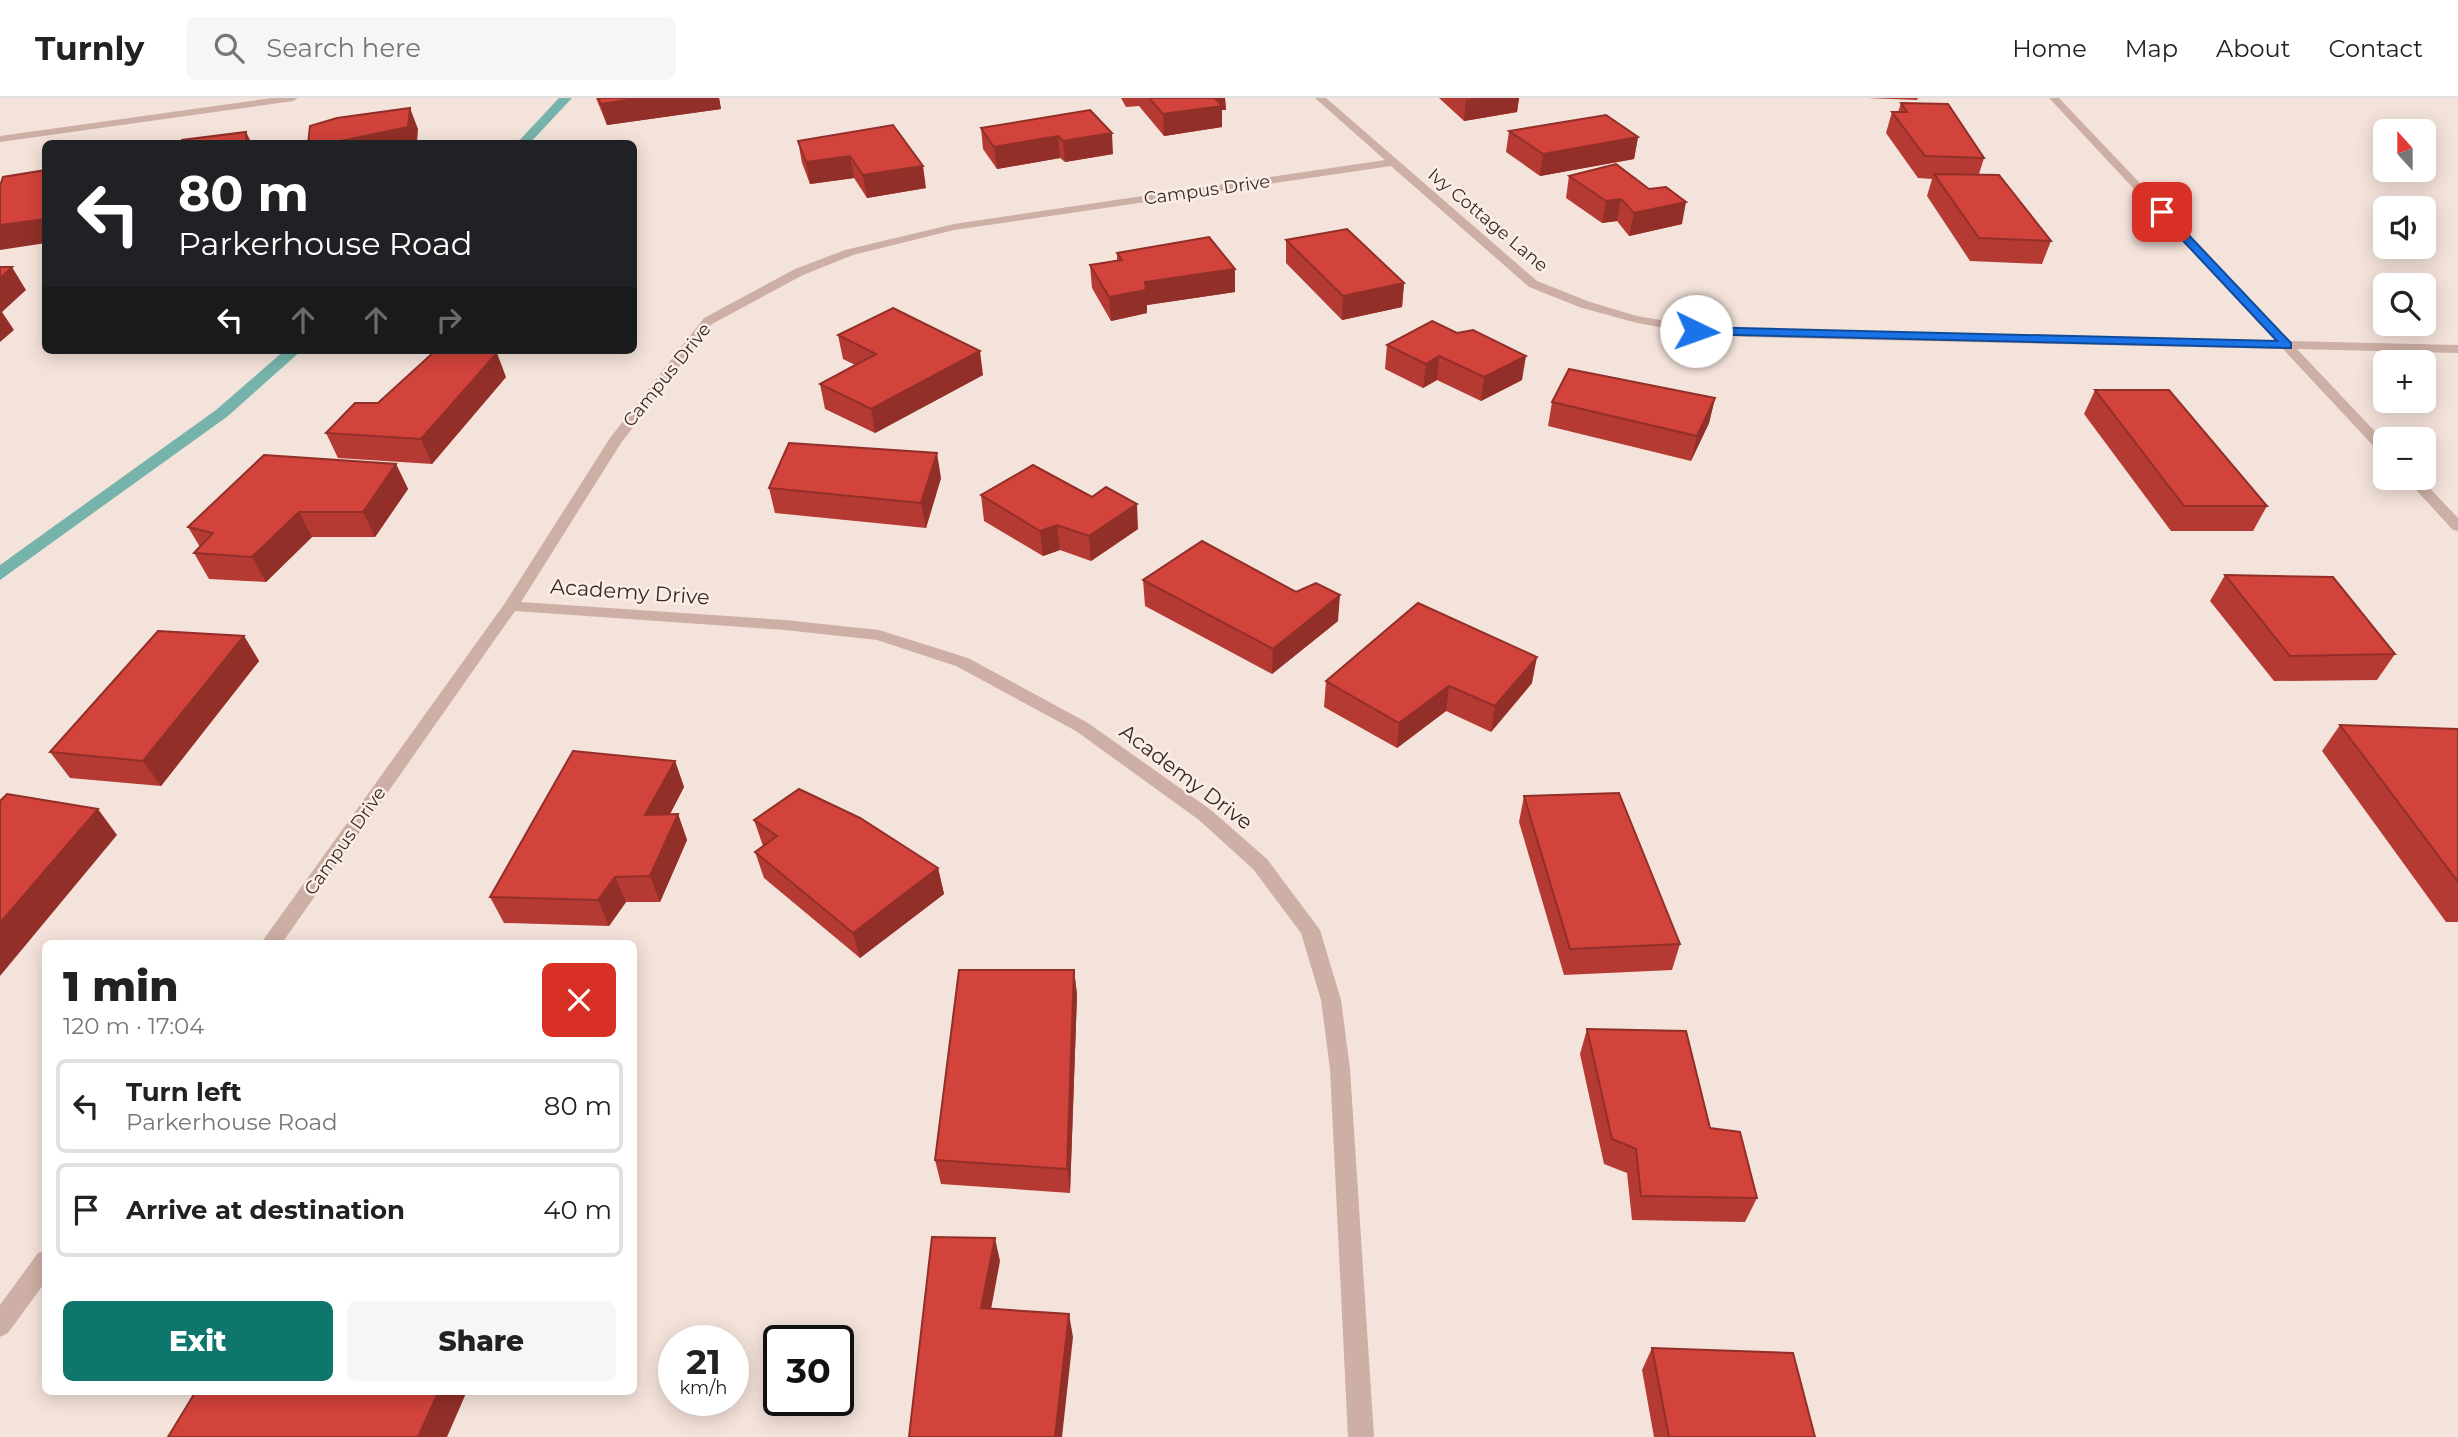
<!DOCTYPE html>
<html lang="en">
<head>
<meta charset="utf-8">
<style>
	:root { --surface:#fff; --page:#f6f6f6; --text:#222; --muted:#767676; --line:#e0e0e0; --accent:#0f766e }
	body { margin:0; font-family:Montserrat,sans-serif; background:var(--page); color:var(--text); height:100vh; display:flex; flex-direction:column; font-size:26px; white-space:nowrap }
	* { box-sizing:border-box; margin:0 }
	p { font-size:23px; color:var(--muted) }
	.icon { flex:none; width:38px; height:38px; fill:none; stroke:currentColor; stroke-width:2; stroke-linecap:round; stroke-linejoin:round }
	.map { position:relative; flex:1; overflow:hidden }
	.drawer { position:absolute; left:42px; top:842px; width:595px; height:455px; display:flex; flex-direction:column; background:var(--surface); border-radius:10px; box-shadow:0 4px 18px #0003 }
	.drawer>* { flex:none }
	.banner { position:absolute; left:42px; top:42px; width:595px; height:214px; border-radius:10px; box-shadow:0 4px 18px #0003; background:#202124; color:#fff; overflow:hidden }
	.needle { width:46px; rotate:339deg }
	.buttons { position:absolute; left:2373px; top:21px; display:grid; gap:14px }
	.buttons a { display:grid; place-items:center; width:63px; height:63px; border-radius:10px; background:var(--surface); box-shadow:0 4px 18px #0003; font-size:35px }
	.speed { position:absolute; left:658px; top:1227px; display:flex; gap:14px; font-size:35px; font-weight:700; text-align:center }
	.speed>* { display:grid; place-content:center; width:91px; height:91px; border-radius:50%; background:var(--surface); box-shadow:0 4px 18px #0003; line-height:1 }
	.speed small { font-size:18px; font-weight:400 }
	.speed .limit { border:4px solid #111; border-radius:10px; background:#fff; color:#111 }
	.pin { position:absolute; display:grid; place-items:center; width:60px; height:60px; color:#fff; margin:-30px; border-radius:14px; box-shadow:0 4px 10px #0006 }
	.me { position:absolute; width:77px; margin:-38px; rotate:93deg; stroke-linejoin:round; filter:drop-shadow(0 0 5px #0008) }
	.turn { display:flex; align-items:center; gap:24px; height:147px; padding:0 21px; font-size:32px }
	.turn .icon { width:91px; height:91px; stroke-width:2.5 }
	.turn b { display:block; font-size:49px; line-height:60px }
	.lanes { display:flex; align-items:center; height:66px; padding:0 21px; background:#0003; justify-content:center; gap:35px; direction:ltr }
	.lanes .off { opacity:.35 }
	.round { display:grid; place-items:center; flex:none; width:74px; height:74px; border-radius:10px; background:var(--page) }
	.overview { display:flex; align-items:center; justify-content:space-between; height:119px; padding:0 21px }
	h1 { font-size:42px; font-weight:800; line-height:52px }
	.primary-button { display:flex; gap:14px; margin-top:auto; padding:14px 21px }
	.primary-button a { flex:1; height:80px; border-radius:10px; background:var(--accent); color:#fff; font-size:28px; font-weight:800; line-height:80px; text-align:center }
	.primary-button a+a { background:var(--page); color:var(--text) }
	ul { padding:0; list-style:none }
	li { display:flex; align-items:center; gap:21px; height:94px; margin:0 14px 10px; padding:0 7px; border:4px solid var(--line); border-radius:10px }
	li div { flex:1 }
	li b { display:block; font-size:26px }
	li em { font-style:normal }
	header { display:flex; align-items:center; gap:42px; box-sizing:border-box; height:98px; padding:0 35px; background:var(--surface); border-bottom:2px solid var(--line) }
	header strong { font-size:33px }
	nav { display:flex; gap:38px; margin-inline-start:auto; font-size:24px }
	.search { width:490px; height:63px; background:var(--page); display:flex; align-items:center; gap:18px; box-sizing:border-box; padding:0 24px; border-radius:10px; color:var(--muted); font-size:26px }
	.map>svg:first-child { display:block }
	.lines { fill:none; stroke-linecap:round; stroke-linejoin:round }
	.stream { fill:#76b3aa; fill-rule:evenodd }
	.minor { fill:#cdafa5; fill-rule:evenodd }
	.wall { fill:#b43a33 }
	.shaded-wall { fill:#922f29 }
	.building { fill:#d1433b; stroke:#922f29; stroke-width:2 }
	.route { fill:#1a73e8; stroke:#114b97; stroke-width:2 }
	.labels { text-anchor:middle; stroke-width:5; stroke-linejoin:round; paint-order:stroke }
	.far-street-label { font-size:18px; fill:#382927; stroke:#fbeee7 }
	.street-label { font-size:21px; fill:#382927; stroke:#fbeee7 }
</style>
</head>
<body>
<header>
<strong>Turnly</strong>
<div class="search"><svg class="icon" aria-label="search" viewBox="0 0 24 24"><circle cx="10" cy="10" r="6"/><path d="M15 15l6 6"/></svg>Search here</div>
<nav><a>Home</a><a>Map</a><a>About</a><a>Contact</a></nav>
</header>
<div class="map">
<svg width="2458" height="1339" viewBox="0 0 2458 1339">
	<rect width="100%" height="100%" fill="#f4e3da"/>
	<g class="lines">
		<!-- stream -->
		<g class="stream">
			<polygon points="559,0 572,0 529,46 516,46"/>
			<polygon points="285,252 302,252 228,318 0,482 0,467 216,312"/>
		</g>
		<!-- minor -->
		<g class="minor">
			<polygon points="272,0 298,0 293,3 0,44 0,38"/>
			<polygon points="1315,0 1326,0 1537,183 1590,204 1637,218 1689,227 1745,231 2276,243 2049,0 2059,0 2290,243 2458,247 2458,255 2297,251 2385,344 2385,356 2380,355 2283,251 1745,239 1689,234 1637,225 1582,210 1529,189 1391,68 954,132 853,157 803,177 712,226 621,345 521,504 785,522 879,532 968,560 1088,625 1211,712 1267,761 1320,832 1341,902 1350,971 1374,1339 1348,1339 1330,971 1321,902 1301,835 1253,771 1199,722 1076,633 956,568 877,542 785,532 515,513 282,845 261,845 505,505 610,340 704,220 795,171 845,152 954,126 1385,62"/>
			<polygon points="2405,380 2420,380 2458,420 2458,433 2453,432"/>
			<polygon points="46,1152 46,1183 8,1235 0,1239 0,1207 38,1155"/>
		</g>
	</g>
	<!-- wall -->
	<g class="wall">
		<polygon points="596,0 719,0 721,11 607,27"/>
		<polygon points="1121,0 1225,0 1226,12 1222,12 1222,29 1164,38 1139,8 1126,9"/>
		<polygon points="1439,0 1519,0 1517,14 1464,23"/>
		<polygon points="1867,0 1918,0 1917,2"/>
		<polygon points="1901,5 1984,60 1979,76 2051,143 2042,166 1970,163 1927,98 1932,81 1918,80 1886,35 1892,14 1898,14"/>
		<polygon points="1090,12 1113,56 1065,64 1060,60 997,71 983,51 981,30"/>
		<polygon points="893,27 926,90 867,100 854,80 810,86 802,65 798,43"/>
		<polygon points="1509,33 1638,39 1634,61 1540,78 1506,54"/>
		<polygon points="1569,78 1682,126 1629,138 1617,123 1602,125 1566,100"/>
		<polygon points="1286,142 1404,185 1402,209 1342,222 1286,165"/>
		<polygon points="1117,155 1235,171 1235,194 1147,207 1147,215 1111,223 1092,190 1090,167 1117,162"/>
		<polygon points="1432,223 1522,282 1481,303 1437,282 1423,290 1385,271 1387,247"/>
		<polygon points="838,237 983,277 875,335 825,311 820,286 855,267 843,261"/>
		<polygon points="506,279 432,366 338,360 326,335 378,305"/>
		<polygon points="2095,292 2267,408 2253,433 2171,433 2084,316"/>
		<polygon points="1715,300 1709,325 1691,363 1548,328 1552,304"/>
		<polygon points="396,366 408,391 375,439 312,439 266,484 209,481 194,455 200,449 188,429"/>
		<polygon points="941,380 926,430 775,415 769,390"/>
		<polygon points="981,397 1138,431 1091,463 1060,452 1043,458 984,423"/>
		<polygon points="2225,477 2395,556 2377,582 2274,583 2210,503"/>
		<polygon points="1143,482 1338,523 1272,576 1145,508"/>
		<polygon points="244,538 259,563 161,688 70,680 50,654"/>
		<polygon points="1326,583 1532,585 1491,634 1446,613 1397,650 1324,609"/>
		<polygon points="2340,627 2458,631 2458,824 2446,824 2322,653"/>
		<polygon points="675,663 684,689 670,716 678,716 687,742 660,804 626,804 609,828 504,825 490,799"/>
		<polygon points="1524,698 1680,846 1672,872 1564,877 1519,724"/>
		<polygon points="754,722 938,770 944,796 860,860 764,780 755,754 763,748"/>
		<polygon points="1074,872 1077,897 1070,1095 941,1086 935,1062"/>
		<polygon points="1587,931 1710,1030 1757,1100 1745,1124 1632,1122 1627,1075 1604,1066 1580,956"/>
		<polygon points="1652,1250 1815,1339 1654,1339 1642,1272"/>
	</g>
	<!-- shaded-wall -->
	<g class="shaded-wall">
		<polygon points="642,0 719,0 721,11 607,27 601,6"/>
		<polygon points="1208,0 1225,0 1226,12 1222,12 1222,29 1164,38 1163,16"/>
		<polygon points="1477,0 1519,0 1517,14 1464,23 1466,2"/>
		<polygon points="410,10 418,31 417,46 326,46"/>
		<polygon points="246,34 252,46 246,46"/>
		<polygon points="1112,35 1113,56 1065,64 1063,43"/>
		<polygon points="1058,38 1060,60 997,71 994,49"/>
		<polygon points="1638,39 1634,61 1540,78 1543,56"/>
		<polygon points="850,58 854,80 810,86 806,64"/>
		<polygon points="923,68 926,90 867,100 863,77"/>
		<polygon points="1621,101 1617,123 1602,125 1606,103"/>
		<polygon points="1686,104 1682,126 1629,138 1634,115"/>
		<polygon points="46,121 46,145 0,152 0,127"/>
		<polygon points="12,169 26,192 2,214 14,232 0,244 0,180"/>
		<polygon points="1235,171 1235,194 1147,207 1147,215 1111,223 1109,199 1145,184"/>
		<polygon points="1404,185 1402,209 1342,222 1343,198"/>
		<polygon points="980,253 983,277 875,335 871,311"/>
		<polygon points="497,255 506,279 432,366 421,341"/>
		<polygon points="1439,258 1437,282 1423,290 1426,266"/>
		<polygon points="1526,258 1522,282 1481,303 1484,279"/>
		<polygon points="1715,300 1709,325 1691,363 1697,338"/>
		<polygon points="937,355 941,380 926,430 921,405"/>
		<polygon points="396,366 408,391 375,439 363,414"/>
		<polygon points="1137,406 1138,431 1091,463 1089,438"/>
		<polygon points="299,414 312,439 266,484 252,459"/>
		<polygon points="1057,427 1060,452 1043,458 1040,433"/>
		<polygon points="1340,497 1338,523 1272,576 1273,551"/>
		<polygon points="244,538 259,563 161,688 143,663"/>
		<polygon points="1537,559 1532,585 1491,634 1495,608"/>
		<polygon points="1449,588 1446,613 1397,650 1399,625"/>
		<polygon points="675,663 684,689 656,743 645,717"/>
		<polygon points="98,711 117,737 0,878 0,825"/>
		<polygon points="678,716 687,742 660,804 650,778"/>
		<polygon points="938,770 944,796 860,860 853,835"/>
		<polygon points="615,779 626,804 609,828 598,802"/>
		<polygon points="1074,872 1077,897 1070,1095 1067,1071"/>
		<polygon points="995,1140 1000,1163 987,1233 981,1210"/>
		<polygon points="1069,1216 1073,1239 1062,1339 1055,1339"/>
		<polygon points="439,1293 467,1293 447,1339 418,1339"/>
	</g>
	<!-- building -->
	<g class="building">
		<polygon points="598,0 642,0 601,6"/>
		<polygon points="1149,0 1215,0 1222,8 1163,16"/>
		<polygon points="1901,5 1948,6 1984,60 1925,58 1892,14 1907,14"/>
		<polygon points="410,10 408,29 326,46 308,46 310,28 337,20"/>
		<polygon points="1090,12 1112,35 1063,43 1058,38 994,49 981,30"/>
		<polygon points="1606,17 1638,39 1543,56 1509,33"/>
		<polygon points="893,27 923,68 863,77 850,58 806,64 798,43"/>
		<polygon points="246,34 246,46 181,46 182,42"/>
		<polygon points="1616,66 1649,91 1666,89 1686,104 1634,115 1621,101 1606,103 1569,78"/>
		<polygon points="46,72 46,121 0,127 0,88 3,79"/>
		<polygon points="1934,76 1999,77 2051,143 1979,140"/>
		<polygon points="1347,131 1404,185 1343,198 1286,142"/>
		<polygon points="1209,139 1235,171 1145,184 1146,192 1109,199 1090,167 1122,162 1117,155"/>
		<polygon points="0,169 12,169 0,180"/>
		<polygon points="893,210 980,253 871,311 820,286 876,256 838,237"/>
		<polygon points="1432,223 1457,235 1473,232 1526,258 1484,279 1439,258 1426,266 1387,247"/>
		<polygon points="435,253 497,255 421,341 326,335 355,305 378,305"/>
		<polygon points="1569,271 1715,300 1697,338 1552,304"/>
		<polygon points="2095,292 2169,292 2267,408 2184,408"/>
		<polygon points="789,345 937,355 921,405 769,390"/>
		<polygon points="264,357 396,366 363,414 299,414 252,459 194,455 213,435 188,429"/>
		<polygon points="1033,367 1092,399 1106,389 1137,406 1089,438 1057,427 1040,433 981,397"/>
		<polygon points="1202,443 1296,494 1316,485 1340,497 1273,551 1143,482"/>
		<polygon points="2225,477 2333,479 2395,556 2290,558"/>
		<polygon points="1418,505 1537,559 1495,608 1449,588 1399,625 1326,583"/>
		<polygon points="158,533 244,538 143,663 50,654"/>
		<polygon points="2340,627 2458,631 2458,784"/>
		<polygon points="573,653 675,663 645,717 678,716 650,778 615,779 598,802 490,799"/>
		<polygon points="799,691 860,720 938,770 853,835 755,754 777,738 754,722"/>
		<polygon points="1619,695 1680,846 1570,851 1524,698"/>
		<polygon points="7,696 98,711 0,825 0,703"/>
		<polygon points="959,872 1074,872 1067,1071 935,1062"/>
		<polygon points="1587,931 1686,933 1710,1030 1740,1034 1757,1100 1641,1098 1636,1051 1612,1041"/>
		<polygon points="932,1139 995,1140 981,1210 1069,1216 1055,1339 909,1339"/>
		<polygon points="1652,1250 1793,1255 1815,1339 1669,1339"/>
		<polygon points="196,1293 439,1293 418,1339 168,1339"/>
	</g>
	<!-- route -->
	<polygon class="route" points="2158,112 2165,112 2291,245 2291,250 1696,236 1691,233 1696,229 2277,243 2158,116"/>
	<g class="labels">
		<!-- far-street labels -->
		<g class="far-street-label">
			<text transform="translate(1207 92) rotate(-8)" y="6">Campus Drive</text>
			<text transform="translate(1488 122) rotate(40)" y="6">Ivy Cottage Lane</text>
			<text transform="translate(667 277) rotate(-51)" y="6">Campus Drive</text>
			<text transform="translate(345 743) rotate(-55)" y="6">Campus Drive</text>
		</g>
		<!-- street labels -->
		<g class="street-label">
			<text transform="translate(630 494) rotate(4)" y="7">Academy Drive</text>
			<text transform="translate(1186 679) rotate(37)" y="7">Academy Drive</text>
		</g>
	</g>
</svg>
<div class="buttons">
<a><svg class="needle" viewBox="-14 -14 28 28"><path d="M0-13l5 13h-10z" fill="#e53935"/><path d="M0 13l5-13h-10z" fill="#767676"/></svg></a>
<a><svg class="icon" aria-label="sound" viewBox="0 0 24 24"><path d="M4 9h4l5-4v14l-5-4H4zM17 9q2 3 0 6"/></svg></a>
<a><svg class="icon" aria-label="search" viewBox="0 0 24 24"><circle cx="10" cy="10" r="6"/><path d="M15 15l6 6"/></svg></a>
<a>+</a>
<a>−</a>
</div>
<div class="speed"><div>21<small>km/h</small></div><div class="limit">30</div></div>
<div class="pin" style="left:2162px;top:114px;background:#d93025"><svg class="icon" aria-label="arrive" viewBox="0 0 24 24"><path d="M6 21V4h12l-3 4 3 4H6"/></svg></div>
<svg class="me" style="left:1696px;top:233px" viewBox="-20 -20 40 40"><circle r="19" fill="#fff"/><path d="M0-13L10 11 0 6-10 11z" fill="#1a73e8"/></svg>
<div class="banner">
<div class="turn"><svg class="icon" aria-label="left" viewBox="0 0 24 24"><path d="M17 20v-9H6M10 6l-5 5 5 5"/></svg><div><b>80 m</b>Parkerhouse Road</div></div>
<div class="lanes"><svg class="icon" aria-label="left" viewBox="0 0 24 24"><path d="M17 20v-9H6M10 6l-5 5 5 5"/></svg><svg class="icon off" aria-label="ahead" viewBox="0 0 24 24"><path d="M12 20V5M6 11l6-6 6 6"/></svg><svg class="icon off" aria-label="ahead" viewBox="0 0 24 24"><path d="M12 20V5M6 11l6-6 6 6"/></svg><svg class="icon off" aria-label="right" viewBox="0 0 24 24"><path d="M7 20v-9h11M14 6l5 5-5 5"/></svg></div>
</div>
<section class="drawer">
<div class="overview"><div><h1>1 min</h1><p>120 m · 17:04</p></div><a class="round" style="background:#d93025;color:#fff"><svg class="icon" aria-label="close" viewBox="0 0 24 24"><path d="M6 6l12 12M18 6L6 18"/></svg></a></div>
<ul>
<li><svg class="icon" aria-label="left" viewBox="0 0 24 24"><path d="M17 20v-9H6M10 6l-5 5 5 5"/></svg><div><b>Turn left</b><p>Parkerhouse Road</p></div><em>80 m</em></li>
<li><svg class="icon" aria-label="arrive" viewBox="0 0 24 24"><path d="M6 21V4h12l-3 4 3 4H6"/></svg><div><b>Arrive at destination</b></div><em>40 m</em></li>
</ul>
<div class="primary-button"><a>Exit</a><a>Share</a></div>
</section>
</div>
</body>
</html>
